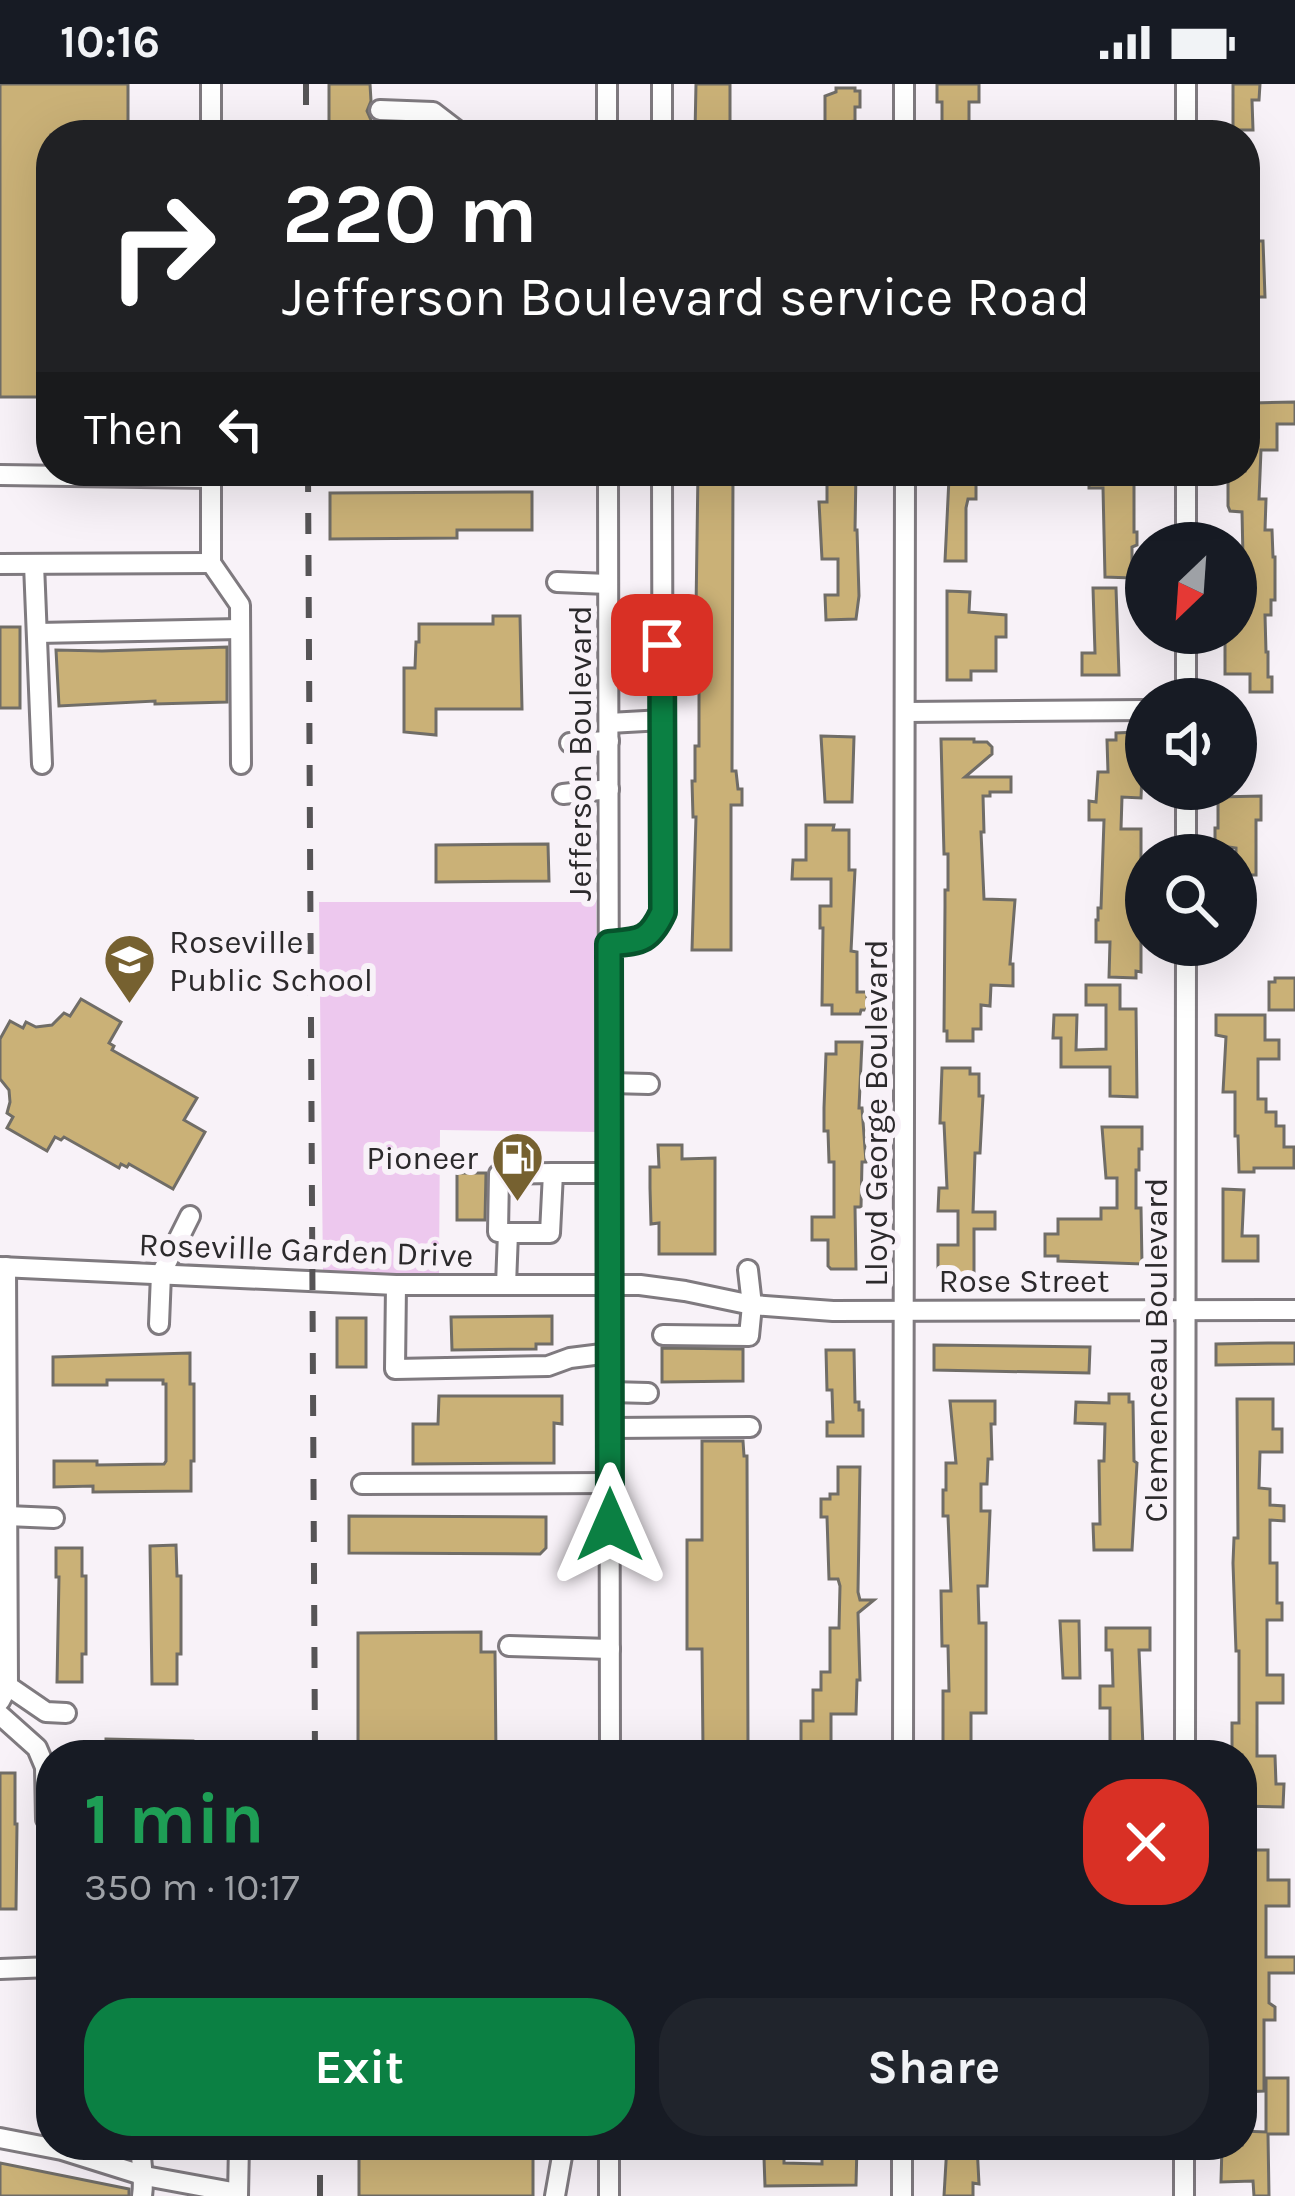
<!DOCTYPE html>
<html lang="en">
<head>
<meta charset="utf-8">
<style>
	:root { --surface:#171b24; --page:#20242c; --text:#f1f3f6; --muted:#9ea1a6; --accent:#0b8043 }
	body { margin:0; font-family:Karla,sans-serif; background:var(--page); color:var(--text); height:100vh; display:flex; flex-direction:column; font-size:45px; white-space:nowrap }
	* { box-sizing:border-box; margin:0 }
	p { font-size:39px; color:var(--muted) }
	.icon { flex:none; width:66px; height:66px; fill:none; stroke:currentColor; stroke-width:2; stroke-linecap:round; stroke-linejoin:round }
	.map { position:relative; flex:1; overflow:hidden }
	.side { position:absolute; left:36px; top:1656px; width:1221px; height:420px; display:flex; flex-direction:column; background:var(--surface); border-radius:48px; box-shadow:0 12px 48px #0002 }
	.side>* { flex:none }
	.top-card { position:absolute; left:36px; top:36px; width:1224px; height:366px; border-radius:48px; box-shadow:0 12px 48px #0002; background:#202124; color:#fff; overflow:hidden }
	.needle { width:78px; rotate:205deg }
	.tools { position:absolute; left:1125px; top:438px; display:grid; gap:24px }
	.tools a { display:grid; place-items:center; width:132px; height:132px; border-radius:50%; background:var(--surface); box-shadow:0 12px 48px #0002; font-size:60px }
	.pin { position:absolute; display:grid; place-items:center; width:102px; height:102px; color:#fff; margin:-51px; border-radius:24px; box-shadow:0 6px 18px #0006 }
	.me { position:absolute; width:132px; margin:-66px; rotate:0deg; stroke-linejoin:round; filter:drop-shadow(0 0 9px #0008) }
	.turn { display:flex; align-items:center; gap:42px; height:252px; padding:0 48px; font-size:54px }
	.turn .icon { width:156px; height:156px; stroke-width:2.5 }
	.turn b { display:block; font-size:84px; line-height:102px }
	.then { display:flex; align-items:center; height:114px; padding:0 48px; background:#0003; gap:24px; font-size:45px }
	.round { display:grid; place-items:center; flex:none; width:126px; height:126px; border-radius:48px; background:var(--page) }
	.head { display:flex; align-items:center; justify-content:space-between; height:204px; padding:0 48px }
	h1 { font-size:72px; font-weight:700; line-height:90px; color:#1e9e55 }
	.cta { display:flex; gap:24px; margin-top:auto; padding:24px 48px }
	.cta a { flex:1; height:138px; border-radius:48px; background:var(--accent); color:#fff; font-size:48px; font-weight:700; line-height:138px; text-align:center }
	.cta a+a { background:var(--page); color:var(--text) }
	.status { display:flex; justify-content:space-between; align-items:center; height:84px; padding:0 60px; background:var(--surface); direction:ltr }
	.status svg { height:33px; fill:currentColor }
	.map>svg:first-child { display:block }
	.grass { fill:#edc8ee }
	.building { fill:#cab177; stroke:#706d67; stroke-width:3 }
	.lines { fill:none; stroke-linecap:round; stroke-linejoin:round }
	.minor-casing { stroke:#7f7a7f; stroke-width:24 }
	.minor { stroke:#fff; stroke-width:18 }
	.rail { stroke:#565456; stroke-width:6; stroke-dasharray:21 21; stroke-linecap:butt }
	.route-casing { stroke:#07532c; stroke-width:30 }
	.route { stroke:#0b8043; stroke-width:21 }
	.labels { text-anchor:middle; stroke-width:12; stroke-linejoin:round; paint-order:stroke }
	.street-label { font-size:33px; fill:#2c2a2c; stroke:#f8f2f8 }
	.poi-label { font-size:33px; fill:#2c2a2c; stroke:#f8f2f8; text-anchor:start }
</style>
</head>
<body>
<div class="status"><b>10:16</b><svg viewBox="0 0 49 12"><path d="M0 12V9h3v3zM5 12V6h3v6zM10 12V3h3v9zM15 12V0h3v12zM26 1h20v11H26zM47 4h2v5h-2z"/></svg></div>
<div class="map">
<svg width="1295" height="2112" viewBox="0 0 1295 2112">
	<rect width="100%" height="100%" fill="#f8f2f8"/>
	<!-- grass -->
	<polygon class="grass" points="319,818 596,818 600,1048 440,1046 439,1190 323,1189"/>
	<!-- building -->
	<g class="building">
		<polygon points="0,0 128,0 128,51 51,51 51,313 0,313"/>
		<polygon points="329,0 370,0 371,17 367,27 371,36 371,51 329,51"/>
		<polygon points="696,0 730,0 730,49 695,49"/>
		<polygon points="937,0 979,0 979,18 969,18 969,51 942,51 942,18 937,18"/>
		<polygon points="1233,0 1260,0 1259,16 1252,16 1253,46 1233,46"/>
		<polygon points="836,4 855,4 855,7 860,7 860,23 855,23 855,37 846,38 846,51 825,51 825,12 836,8"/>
		<polygon points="1245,157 1263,157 1265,213 1258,213 1258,231 1245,231"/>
		<polygon points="1295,318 1295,340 1277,340 1277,366 1261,366 1259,415 1266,415 1265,446 1272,446 1273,473 1275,473 1275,516 1271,516 1271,531 1265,531 1266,568 1268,568 1268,593 1272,593 1272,608 1250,608 1250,590 1225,590 1225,549 1236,549 1236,537 1240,537 1236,474 1243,474 1242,428 1230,427 1228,422 1228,387 1245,387 1245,362 1253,363 1253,319"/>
		<polygon points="698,387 733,387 732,687 736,687 738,705 742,705 742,721 731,721 731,866 692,866 696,733 693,733 692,697 695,697 695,662 699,662 699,596 695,596"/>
		<polygon points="827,387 856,387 855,446 857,446 859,512 856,535 826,536 825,511 838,511 838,475 822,475 819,418 827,418"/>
		<polygon points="1089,387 1134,387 1134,448 1137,448 1137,461 1132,463 1132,494 1105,493 1103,404 1089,404"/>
		<polygon points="949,394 976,394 976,415 968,415 966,424 966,477 945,477"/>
		<polygon points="532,408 532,446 457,446 457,454 330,455 330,409"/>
		<polygon points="1093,504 1116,504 1119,591 1082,591 1082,569 1095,569"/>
		<polygon points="947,507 970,508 969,528 1006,531 1006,553 996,553 996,587 971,587 971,596 947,596"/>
		<polygon points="493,532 520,532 522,625 436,625 436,651 404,648 404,584 415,584 416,558 419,558 419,540 493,540"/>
		<rect x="0" y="543" width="20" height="81"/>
		<polygon points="227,563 227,618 155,620 155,617 59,622 56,566 102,567"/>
		<polygon points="1138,648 1142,690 1141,714 1122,713 1121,745 1141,745 1141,888 1136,887 1136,894 1109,893 1110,858 1096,858 1096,836 1098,836 1098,824 1101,824 1104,736 1089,736 1089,717 1096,718 1098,688 1108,688 1107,656 1116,656 1116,649"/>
		<polygon points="821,652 854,653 852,718 825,718"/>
		<polygon points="941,655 974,655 974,658 987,658 992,663 992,670 965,693 1011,693 1011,708 990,708 990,712 983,712 984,748 981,748 984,815 1015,816 1010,880 1013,880 1013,902 991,901 990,922 981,921 981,945 973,945 973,957 947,957 947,947 944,947 945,822 945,806 948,806 948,770 944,770"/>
		<polygon points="1261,712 1261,736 1256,736 1256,791 1249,791 1249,795 1236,795 1236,764 1215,761 1215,744 1218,744 1218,713"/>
		<polygon points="806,741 834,741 833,746 849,746 849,786 855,786 851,867 857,868 857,908 867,908 867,926 861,926 860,930 832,930 832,921 822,921 823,844 820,844 820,822 831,822 831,795 792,795 793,776 806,776"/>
		<polygon points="548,760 549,797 436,798 436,761"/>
		<polygon points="1275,894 1295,894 1295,926 1269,926 1269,898 1275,898"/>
		<polygon points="1086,901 1120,901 1120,925 1136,925 1137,1013 1110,1012 1110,983 1061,983 1061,954 1053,954 1054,931 1077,931 1076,966 1106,965 1106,921 1086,921"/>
		<polygon points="81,915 121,938 109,959 114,962 112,966 197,1014 184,1036 205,1048 173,1105 129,1080 127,1083 121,1080 119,1084 64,1053 61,1056 55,1053 47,1067 7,1044 13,1033 7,1029 10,1018 9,1006 0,995 0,955 10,937 23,944 26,938 36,943 52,941 64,929 70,932"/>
		<polygon points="1216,931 1265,931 1265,956 1279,956 1279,975 1258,975 1258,1015 1266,1015 1266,1028 1276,1028 1276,1042 1284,1042 1284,1063 1294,1063 1294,1084 1254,1084 1254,1088 1239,1088 1238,1052 1235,1052 1235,1008 1223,1008 1226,953 1216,951"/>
		<polygon points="836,958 862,958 859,1024 862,1024 866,1078 862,1078 861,1123 855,1123 856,1185 831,1185 828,1182 828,1156 812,1156 812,1133 834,1133 834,1078 829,1078 828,1047 824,1047 824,1024 826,970 836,970"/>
		<polygon points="942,984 970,984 970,990 979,990 979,1012 983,1012 980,1069 975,1069 973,1128 995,1128 995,1145 974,1145 974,1190 938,1190 938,1161 958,1161 958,1127 938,1127 939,1104 947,1104 944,1039 940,1039"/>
		<polygon points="1102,1043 1142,1043 1142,1065 1139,1065 1139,1086 1136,1086 1136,1124 1141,1124 1142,1180 1058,1177 1058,1172 1045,1172 1045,1150 1058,1150 1058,1135 1101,1135 1101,1124 1117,1124 1117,1094 1106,1094"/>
		<polygon points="658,1061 682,1061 682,1075 715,1074 715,1170 659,1170 659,1139 651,1140 650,1104 650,1083 659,1083"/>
		<polygon points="457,1089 486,1089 485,1136 457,1136"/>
		<polygon points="1223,1105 1244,1106 1242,1152 1258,1152 1258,1177 1223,1177"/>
		<polygon points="552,1232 552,1260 536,1260 536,1265 452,1266 451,1233"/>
		<rect x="337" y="1234" width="29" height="49"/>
		<polygon points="1268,1259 1295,1259 1295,1280 1216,1281 1216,1260"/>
		<polygon points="934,1261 1090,1263 1089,1289 934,1286"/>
		<polygon points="662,1264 743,1265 743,1297 662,1298"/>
		<polygon points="826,1266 854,1266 855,1318 859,1318 859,1326 863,1326 863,1352 827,1352 827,1338 833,1338 832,1306 827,1306"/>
		<polygon points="190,1269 190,1300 194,1300 194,1377 191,1377 191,1407 93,1408 93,1402 54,1403 54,1377 97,1377 97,1381 164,1380 166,1377 166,1300 163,1300 163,1296 107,1296 107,1301 53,1301 53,1273"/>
		<polygon points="1109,1310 1129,1310 1129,1318 1133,1318 1134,1377 1137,1379 1132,1466 1094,1466 1093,1440 1100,1440 1099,1377 1104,1377 1105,1340 1075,1339 1076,1318 1109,1319"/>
		<polygon points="439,1312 562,1312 562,1340 554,1339 554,1379 413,1380 413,1340 438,1340"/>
		<polygon points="1237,1315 1273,1315 1273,1345 1282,1345 1282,1368 1260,1368 1259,1404 1270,1405 1270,1421 1284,1422 1284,1437 1270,1436 1270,1479 1277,1479 1277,1519 1282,1519 1282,1536 1267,1536 1267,1591 1283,1591 1283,1619 1257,1619 1257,1672 1275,1672 1276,1700 1284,1700 1283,1723 1242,1722 1242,1671 1232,1671 1232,1639 1239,1639 1239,1567 1236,1567 1233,1479 1234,1454 1238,1454"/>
		<polygon points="950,1317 995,1317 995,1340 991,1340 992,1375 988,1375 987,1400 981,1400 981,1427 990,1427 987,1502 978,1502 979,1539 986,1539 986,1629 971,1629 971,1666 961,1666 961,1671 943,1671 943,1607 949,1607 948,1562 942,1562 941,1507 951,1507 948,1432 943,1432 943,1406 946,1406 946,1379 956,1379"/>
		<polygon points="702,1357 743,1357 744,1372 747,1372 748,1664 703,1664 702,1565 687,1565 687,1456 702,1456"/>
		<polygon points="838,1383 860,1383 858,1508 860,1516 874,1516 858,1529 860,1596 857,1596 856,1630 831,1630 831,1671 801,1671 801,1637 813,1637 813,1606 821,1606 821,1588 830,1588 830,1544 839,1544 840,1502 838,1495 829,1495 827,1433 821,1433 821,1415 830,1415 830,1410 838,1410"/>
		<polygon points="349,1432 546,1433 546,1464 540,1470 349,1469"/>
		<polygon points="176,1461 177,1492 181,1492 181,1570 177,1570 177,1600 152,1600 150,1462"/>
		<polygon points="56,1464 82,1464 82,1492 86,1492 86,1570 82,1570 82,1598 57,1598 59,1493 56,1493"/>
		<polygon points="1060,1537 1079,1537 1080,1594 1063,1594"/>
		<polygon points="1106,1544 1150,1544 1150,1566 1139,1566 1143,1663 1110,1663 1110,1624 1100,1624 1100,1602 1113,1602 1112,1566 1106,1566"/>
		<polygon points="481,1548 481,1568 495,1568 496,1671 358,1671 358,1549"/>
		<polygon points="106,1655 193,1657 194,1671 106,1671"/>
		<polygon points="0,1689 15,1689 15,1740 17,1740 16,1825 0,1825"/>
		<polygon points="1242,1766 1268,1766 1268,1796 1289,1796 1289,1822 1266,1822 1266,1873 1295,1873 1295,1889 1269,1889 1269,1919 1275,1923 1275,1936 1264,1936 1264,2007 1242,2008"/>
		<polygon points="1266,1994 1288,1994 1288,2050 1268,2050 1269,2112 1254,2112 1253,2097 1221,2098 1222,2061 1242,2061 1242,2047 1266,2048"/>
		<rect x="359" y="2061" width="174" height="51"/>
		<polygon points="822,2061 857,2061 856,2101 765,2102 764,2074 784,2074 784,2079 822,2080"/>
		<polygon points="947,2061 977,2061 979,2100 973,2099 973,2112 944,2112"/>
		<polygon points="0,2079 129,2105 129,2112 0,2112"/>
	</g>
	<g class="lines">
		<defs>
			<g id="minor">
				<polyline points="607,0 607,51"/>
				<polyline points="662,0 662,51"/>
				<polyline points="904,0 904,51"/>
				<polyline points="380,26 433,28 463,51"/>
				<polyline points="211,51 211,0"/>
				<polyline points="1186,51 1186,0"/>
				<polyline points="211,387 211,479 240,521 241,680"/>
				<polyline points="608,387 610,1671"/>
				<polyline points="0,391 211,394"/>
				<polyline points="1186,459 1186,387"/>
				<polyline points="0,480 211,479"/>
				<polyline points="34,480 42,680"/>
				<polyline points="557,498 608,500"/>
				<polyline points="37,549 240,545"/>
				<polyline points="1186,615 1186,549"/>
				<polyline points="905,628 1146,626"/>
				<polyline points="609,639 663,636"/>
				<polyline points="570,659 609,657"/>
				<polyline points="563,710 609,705"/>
				<polyline points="1186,771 1186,705"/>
				<path d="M609 860C640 857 650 858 663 828L662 387"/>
				<polyline points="610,999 649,1000"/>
				<polyline points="508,1149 498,1148 499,1090 553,1089"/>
				<polyline points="0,1183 396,1201 640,1201 685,1207 752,1221 833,1227 1295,1226"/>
				<polyline points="396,1201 395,1285 548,1282 570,1274 610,1269"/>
				<polyline points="506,1201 508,1149 550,1149 553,1089 610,1089"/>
				<polyline points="159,1240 161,1190 190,1132"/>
				<polyline points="663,1251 749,1252 752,1221 748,1186"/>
				<polyline points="610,1308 648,1309"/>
				<polyline points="610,1344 750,1343"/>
				<polyline points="362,1400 610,1399"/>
				<polyline points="7,1432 54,1434"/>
				<polyline points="509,1562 610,1565"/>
				<polyline points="8,1602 46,1628 66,1629"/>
				<polyline points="0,1617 8,1602 6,1183"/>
				<polyline points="0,1631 37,1664 45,1683 46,1735"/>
				<polyline points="903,1671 905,387"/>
				<polyline points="1185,1671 1186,861"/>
				<polyline points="0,1885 51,1883"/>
				<polyline points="0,2054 62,2066 145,2092 238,2109"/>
				<path d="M141 2061C140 2079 145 2093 142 2112"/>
				<polyline points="238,2112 239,2061"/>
				<polyline points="555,2112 564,2061"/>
				<polyline points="609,2112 609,2061"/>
				<polyline points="902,2112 902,2061"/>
				<polyline points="1184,2112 1184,2061"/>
			</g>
		</defs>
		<!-- minor casing -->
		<use href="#minor" class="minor-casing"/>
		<!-- minor -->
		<use href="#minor" class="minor"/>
		<!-- rail -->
		<g class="rail">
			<polyline points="306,0 306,51"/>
			<polyline points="308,387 315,1671"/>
			<polyline points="320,2112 320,2061"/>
		</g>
	</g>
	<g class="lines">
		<defs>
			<path id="route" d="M610 1441 609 860C640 857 649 858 663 828L662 561"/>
		</defs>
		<!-- route casing -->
		<use href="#route" class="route-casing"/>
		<!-- route -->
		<use href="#route" class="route"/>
	</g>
	<!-- icons -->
	<defs>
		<symbol id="school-pin" viewBox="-11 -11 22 30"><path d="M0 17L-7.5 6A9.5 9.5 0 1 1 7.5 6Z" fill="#766130" stroke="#f8f2f8"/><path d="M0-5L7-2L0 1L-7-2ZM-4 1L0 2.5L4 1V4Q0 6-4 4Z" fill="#fff"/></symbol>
		<symbol id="fuel-pin" viewBox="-11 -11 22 30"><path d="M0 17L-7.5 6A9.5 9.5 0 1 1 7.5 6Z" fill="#766130" stroke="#f8f2f8"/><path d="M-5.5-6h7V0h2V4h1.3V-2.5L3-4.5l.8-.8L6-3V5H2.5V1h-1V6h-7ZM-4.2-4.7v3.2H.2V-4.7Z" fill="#fff"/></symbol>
	</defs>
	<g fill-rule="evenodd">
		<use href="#school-pin" x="100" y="846" width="59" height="81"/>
		<use href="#fuel-pin" x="488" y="1044" width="59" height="81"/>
	</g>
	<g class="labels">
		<!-- street labels -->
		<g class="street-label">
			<text transform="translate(579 669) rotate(-90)" y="12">Jefferson Boulevard</text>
			<text transform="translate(875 1029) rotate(-90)" y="12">Lloyd George Boulevard</text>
			<text transform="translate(306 1165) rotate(2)" y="12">Roseville Garden Drive</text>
			<text x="1024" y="1208">Rose Street</text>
			<text transform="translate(1155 1266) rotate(-90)" y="12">Clemenceau Boulevard</text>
		</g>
		<!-- poi labels -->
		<g class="poi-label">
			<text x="169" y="869">Roseville<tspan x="169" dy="38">Public School</tspan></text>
			<text x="478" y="1085" text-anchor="end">Pioneer</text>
		</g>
	</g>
</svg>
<div class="tools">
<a><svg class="needle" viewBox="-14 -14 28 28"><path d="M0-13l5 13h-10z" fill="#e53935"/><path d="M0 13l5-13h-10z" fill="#9ea1a6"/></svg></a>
<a><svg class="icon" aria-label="sound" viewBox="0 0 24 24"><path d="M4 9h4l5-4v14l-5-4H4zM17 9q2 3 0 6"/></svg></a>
<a><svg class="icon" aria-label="search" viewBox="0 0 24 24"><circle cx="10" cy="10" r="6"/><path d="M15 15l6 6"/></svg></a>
</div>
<div class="pin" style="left:662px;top:561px;background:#d93025"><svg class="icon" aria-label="arrive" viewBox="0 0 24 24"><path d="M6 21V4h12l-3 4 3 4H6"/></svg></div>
<svg class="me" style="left:610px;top:1441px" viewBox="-20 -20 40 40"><path d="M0-17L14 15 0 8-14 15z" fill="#0b8043" stroke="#fff" stroke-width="4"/></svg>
<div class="top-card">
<div class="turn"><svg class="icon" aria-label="right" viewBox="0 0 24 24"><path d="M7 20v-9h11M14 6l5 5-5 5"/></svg><div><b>220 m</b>Jefferson Boulevard service Road</div></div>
<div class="then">Then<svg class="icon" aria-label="left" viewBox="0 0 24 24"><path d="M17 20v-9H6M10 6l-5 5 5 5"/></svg></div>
</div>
<section class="side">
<div class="head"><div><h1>1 min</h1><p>350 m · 10:17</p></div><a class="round" style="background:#d93025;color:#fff"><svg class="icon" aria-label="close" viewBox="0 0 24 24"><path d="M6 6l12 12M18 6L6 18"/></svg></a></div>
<div class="cta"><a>Exit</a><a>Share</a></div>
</section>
</div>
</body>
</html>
